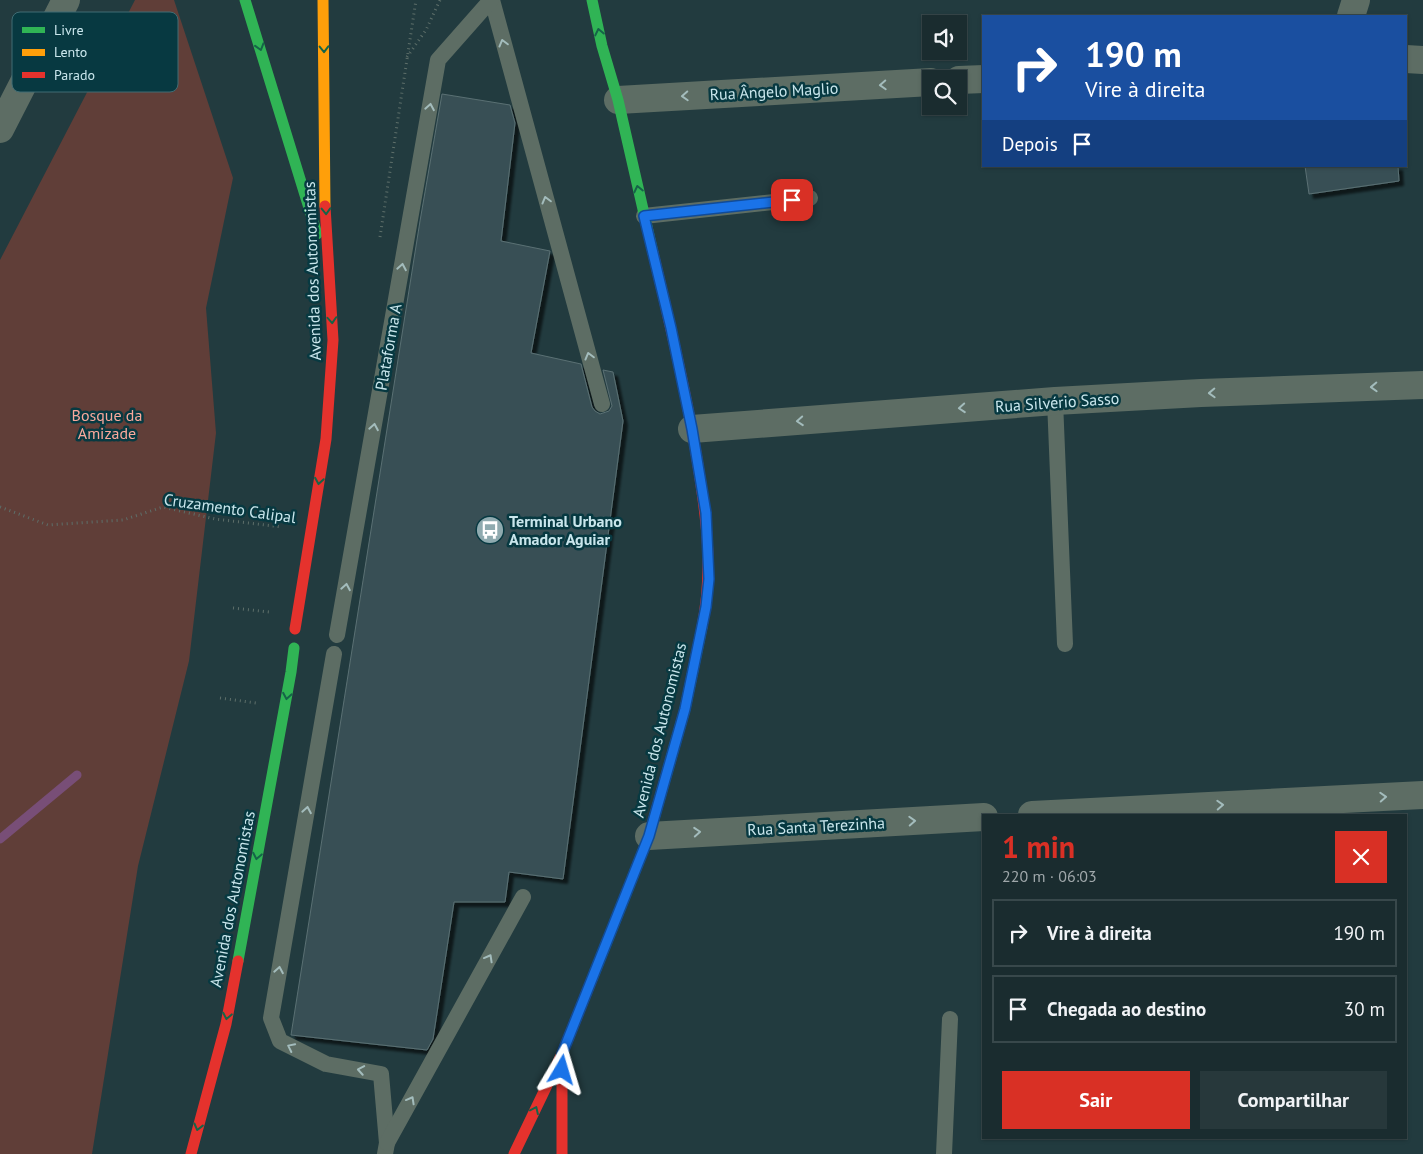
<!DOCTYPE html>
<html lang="pt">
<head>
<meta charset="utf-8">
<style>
	:root { --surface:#1a2c2f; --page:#27383b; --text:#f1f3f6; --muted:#9fa7aa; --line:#38484b; --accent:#d93025 }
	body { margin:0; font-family:"PT Sans",sans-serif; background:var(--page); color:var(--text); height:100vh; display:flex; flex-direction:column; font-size:19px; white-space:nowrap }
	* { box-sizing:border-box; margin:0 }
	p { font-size:16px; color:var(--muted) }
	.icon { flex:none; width:28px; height:28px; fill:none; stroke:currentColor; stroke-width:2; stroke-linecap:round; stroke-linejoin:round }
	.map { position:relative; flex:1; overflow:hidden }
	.panel { position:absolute; left:982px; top:814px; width:425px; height:325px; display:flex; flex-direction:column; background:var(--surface); border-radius:0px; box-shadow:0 1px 4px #0004,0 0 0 1px var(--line) }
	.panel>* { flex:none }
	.top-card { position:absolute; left:982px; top:15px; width:425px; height:152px; border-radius:0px; box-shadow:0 1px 4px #0004,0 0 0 1px var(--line); background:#1a4fa0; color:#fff; overflow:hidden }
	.controls { position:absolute; left:922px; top:15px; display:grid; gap:10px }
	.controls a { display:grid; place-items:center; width:45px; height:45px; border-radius:0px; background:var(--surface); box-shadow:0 1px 4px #0004,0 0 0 1px var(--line); font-size:25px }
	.pin { position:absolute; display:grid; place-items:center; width:42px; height:42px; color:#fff; margin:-21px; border-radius:10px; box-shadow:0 2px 8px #0006 }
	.me { position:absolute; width:55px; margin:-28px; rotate:7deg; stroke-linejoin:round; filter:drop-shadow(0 0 4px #0008) }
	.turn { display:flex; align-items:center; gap:18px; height:105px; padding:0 20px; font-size:22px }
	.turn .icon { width:65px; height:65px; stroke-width:2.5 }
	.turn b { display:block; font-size:35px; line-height:42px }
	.then { display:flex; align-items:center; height:48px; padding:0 20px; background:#0003; gap:10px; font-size:19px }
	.round { display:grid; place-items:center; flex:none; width:52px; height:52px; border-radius:0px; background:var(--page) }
	.summary { display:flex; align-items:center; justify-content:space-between; height:85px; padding:0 20px }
	h1 { font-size:30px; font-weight:800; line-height:38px; color:var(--accent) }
	.action { display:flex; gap:10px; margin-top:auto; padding:10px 20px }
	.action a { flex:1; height:58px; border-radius:0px; background:var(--accent); color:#fff; font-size:20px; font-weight:800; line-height:58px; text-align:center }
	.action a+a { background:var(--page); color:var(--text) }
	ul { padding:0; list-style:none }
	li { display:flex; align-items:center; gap:15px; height:68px; margin:0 10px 8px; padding:0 10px; border:2px solid var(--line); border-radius:0px }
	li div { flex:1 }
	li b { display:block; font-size:19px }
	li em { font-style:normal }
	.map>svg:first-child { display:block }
	.green { fill:#603e38 }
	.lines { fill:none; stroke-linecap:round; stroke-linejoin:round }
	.stream { stroke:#784e77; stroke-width:9 }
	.building { fill:#395054; stroke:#5a7074; filter:url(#shadow) }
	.path { stroke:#5e6f6a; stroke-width:3; stroke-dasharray:1 4; stroke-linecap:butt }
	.lane { stroke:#5d6d64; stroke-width:16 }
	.street { stroke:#5d6d64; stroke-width:28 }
	.fast { stroke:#30b455; stroke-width:11 }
	.slow { stroke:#ff9f0a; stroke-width:11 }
	.jam { stroke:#e5322d; stroke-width:11 }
	.oneway { stroke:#156448 }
	.oneway2 { stroke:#a3bcbc }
	.route-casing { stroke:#114b97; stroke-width:12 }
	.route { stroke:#1a73e8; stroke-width:9 }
	.labels { text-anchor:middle; stroke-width:5; stroke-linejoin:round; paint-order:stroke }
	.street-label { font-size:16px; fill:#c9e6ec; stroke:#073941 }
	.park-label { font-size:16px; fill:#faa99c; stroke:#073941 }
	.poi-label { font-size:16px; font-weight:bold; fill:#c9e6ec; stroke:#073941; text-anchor:start }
	.key { fill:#073941; stroke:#416d74; stroke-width:1 }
	.key-label { font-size:14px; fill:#c9e6ec }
</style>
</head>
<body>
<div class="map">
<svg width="1423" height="1154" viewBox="0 0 1423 1154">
	<defs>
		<filter id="shadow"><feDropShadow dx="4.5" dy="4.5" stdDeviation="1" flood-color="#0009"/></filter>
	</defs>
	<rect width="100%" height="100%" fill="#223b3f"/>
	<!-- green -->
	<polygon class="green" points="135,0 174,0 233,178 206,308 216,433 189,661 138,866 92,1154 0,1154 0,260"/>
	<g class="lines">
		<!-- stream -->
		<polyline class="stream" points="0,839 77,775"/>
	</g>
	<!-- building -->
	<g class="building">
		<polygon points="442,94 510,105 515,123 501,241 550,251 531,353 581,364 592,407 595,411 600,414 609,411 612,406 603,370 613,372 623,421 563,879 509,872 505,902 454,902 433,1039 427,1050 291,1035 420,221"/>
		<polygon points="1305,166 1398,166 1399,181 1309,194"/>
	</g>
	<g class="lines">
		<!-- path -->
		<g class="path">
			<polyline points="407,57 426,30 440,0"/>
			<polyline points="380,237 416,0"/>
			<polyline points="0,507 48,525 123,520 163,507 215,519 282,527"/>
			<polyline points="233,608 269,612"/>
			<polyline points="220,698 256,703"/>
		</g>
		<!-- lane -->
		<g class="lane">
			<polyline points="492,0 602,404"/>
			<polyline points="644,216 810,198"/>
			<polyline points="1055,401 1065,644"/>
			<polyline points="337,635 438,60 491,0"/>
			<polyline points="334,654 271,1018 280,1041 326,1064 381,1074 387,1143 385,1154"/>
			<polyline points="387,1143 523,897"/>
			<polyline points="944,1154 950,1019"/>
		</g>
		<!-- street -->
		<g class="street">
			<polyline points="1351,16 1356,0"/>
			<polyline points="1406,59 1423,60"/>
			<polyline points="959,80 984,79"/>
			<polyline points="618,100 931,82"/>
			<polyline points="0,129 66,0"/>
			<polyline points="692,429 1055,401 1201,393 1423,385"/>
			<polyline points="1032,815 1423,795"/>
			<polyline points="649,836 984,817"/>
		</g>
		<!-- fast -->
		<g class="fast">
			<polyline points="245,0 317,234"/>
			<polyline points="592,0 602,46 618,100 653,253"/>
			<polyline points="238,961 291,672 294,648"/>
			<polyline points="592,979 649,836 685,709 702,627"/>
		</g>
		<!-- slow -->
		<polyline class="slow" points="323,0 325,206"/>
		<!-- jam -->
		<g class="jam">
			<path d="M653 253C669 319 685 386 696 453 706 513 714 567 702 627"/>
			<polyline points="295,629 326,439 333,340 325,206"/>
			<polyline points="562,1054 562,1154"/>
			<polyline points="191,1154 226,1024 238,961"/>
			<polyline points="514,1154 562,1054 592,979"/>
		</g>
	</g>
	<!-- one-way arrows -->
	<defs><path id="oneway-chevron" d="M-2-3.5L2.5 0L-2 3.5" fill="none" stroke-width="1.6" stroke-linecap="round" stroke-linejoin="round" transform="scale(1.25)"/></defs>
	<g class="oneway">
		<use href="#oneway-chevron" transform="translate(599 32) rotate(-102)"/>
		<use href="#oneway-chevron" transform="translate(260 47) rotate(73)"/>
		<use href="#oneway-chevron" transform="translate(324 49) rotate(89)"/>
		<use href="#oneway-chevron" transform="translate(638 189) rotate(-103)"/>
		<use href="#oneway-chevron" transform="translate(326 211) rotate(88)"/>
		<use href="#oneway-chevron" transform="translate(332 320) rotate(86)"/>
		<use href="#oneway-chevron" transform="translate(319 481) rotate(99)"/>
		<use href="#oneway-chevron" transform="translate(287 696) rotate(100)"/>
		<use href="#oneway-chevron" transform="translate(257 856) rotate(101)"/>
		<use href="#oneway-chevron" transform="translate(227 1016) rotate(101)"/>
		<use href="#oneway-chevron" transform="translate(535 1110) rotate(-65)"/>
		<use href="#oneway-chevron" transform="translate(198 1127) rotate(104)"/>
	</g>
	<g class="oneway2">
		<use href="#oneway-chevron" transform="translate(503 43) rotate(-105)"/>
		<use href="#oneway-chevron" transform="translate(883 85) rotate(177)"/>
		<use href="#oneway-chevron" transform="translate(685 96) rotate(177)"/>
		<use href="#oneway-chevron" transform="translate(430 107) rotate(-80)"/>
		<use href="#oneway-chevron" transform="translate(546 200) rotate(-105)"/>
		<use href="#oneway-chevron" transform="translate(402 267) rotate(-80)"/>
		<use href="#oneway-chevron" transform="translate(589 356) rotate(-105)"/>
		<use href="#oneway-chevron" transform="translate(1374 387) rotate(178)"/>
		<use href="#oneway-chevron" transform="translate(1212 393) rotate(178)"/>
		<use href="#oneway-chevron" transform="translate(962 408) rotate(176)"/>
		<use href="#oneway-chevron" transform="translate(800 421) rotate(176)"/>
		<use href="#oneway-chevron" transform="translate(374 427) rotate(-80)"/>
		<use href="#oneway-chevron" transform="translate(346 587) rotate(-80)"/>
		<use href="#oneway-chevron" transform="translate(1383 797) rotate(-3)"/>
		<use href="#oneway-chevron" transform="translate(1220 805) rotate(-3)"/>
		<use href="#oneway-chevron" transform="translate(307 810) rotate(-80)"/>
		<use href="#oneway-chevron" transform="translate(912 821) rotate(-3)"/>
		<use href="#oneway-chevron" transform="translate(697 832) rotate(-4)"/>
		<use href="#oneway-chevron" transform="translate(489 958) rotate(-61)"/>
		<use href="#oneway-chevron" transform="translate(279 970) rotate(-80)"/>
		<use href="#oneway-chevron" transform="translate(291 1047) rotate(-154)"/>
		<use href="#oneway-chevron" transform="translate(361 1070) rotate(-170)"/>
		<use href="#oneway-chevron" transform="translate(411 1100) rotate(-61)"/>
	</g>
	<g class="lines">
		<defs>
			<polyline id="route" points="562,1070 562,1054 649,836 685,709 706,607 709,579 706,513 692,429 671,328 644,216 792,200"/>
		</defs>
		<!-- route casing -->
		<use href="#route" class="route-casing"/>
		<!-- route -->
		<use href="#route" class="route"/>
	</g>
	<!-- icons -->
	<defs>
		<symbol id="bus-disc" viewBox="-11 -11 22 22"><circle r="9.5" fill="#8faaaf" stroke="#073941"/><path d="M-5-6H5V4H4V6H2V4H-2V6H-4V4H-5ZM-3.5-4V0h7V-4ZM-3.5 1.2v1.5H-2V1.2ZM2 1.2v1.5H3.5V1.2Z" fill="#fff"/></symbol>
	</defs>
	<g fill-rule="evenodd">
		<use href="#bus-disc" x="474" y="514" width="32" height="32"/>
	</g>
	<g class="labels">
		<!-- street labels -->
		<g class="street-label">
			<text transform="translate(774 91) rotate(-3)" y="6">Rua Ângelo Maglio</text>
			<text transform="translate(312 271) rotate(-92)" y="6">Avenida dos Autonomistas</text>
			<text transform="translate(388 347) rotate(-80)" y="6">Plataforma A</text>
			<text transform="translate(1057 402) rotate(-4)" y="6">Rua Silvério Sasso</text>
			<text transform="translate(230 508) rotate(8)" y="6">Cruzamento Calipal</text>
			<text transform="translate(659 730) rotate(-76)" y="6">Avenida dos Autonomistas</text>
			<text transform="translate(816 826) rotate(-3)" y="6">Rua Santa Terezinha</text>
			<text transform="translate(232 899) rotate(-79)" y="6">Avenida dos Autonomistas</text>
		</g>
		<!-- park labels -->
		<g class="park-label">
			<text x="107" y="421">Bosque da<tspan x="107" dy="18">Amizade</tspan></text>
		</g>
		<!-- poi labels -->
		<g class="poi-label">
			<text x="509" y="527">Terminal Urbano<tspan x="509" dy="18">Amador Aguiar</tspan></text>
		</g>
	</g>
	<!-- legend -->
	<rect x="12" y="12" width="166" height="80" rx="8" class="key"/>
	<rect x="22" y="27" width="23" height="6" fill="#30b455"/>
	<rect x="22" y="49" width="23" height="7" fill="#ff9f0a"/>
	<rect x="22" y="72" width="23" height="6" fill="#e5322d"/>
	<g class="key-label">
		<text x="54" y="35">Livre</text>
		<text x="54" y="57">Lento</text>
		<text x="54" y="80">Parado</text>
	</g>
</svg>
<div class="controls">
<a><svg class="icon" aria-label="sound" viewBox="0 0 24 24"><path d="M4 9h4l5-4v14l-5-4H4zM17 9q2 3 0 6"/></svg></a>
<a><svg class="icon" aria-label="search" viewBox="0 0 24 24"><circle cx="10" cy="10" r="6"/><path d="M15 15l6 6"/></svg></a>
</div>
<div class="pin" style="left:792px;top:200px;background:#d93025"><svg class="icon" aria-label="arrive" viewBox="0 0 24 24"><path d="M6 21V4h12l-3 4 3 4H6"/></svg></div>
<svg class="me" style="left:562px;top:1070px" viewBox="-20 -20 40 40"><path d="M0-17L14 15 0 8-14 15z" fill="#1a73e8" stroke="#fff" stroke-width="4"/></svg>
<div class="top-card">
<div class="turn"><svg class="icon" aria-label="right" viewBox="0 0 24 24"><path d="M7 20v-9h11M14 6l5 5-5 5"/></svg><div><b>190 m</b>Vire à direita</div></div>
<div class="then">Depois<svg class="icon" aria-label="arrive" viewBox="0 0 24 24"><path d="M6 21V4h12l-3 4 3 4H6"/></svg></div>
</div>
<section class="panel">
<div class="summary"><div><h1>1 min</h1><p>220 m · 06:03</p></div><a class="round" style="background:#d93025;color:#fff"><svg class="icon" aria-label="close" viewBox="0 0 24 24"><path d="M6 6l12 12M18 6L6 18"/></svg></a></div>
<ul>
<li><svg class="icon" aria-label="right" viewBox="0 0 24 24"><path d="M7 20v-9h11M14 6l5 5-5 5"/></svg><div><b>Vire à direita</b></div><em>190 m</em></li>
<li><svg class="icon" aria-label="arrive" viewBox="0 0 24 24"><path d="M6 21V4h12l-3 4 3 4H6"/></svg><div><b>Chegada ao destino</b></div><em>30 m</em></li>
</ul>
<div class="action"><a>Sair</a><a>Compartilhar</a></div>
</section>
</div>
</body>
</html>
